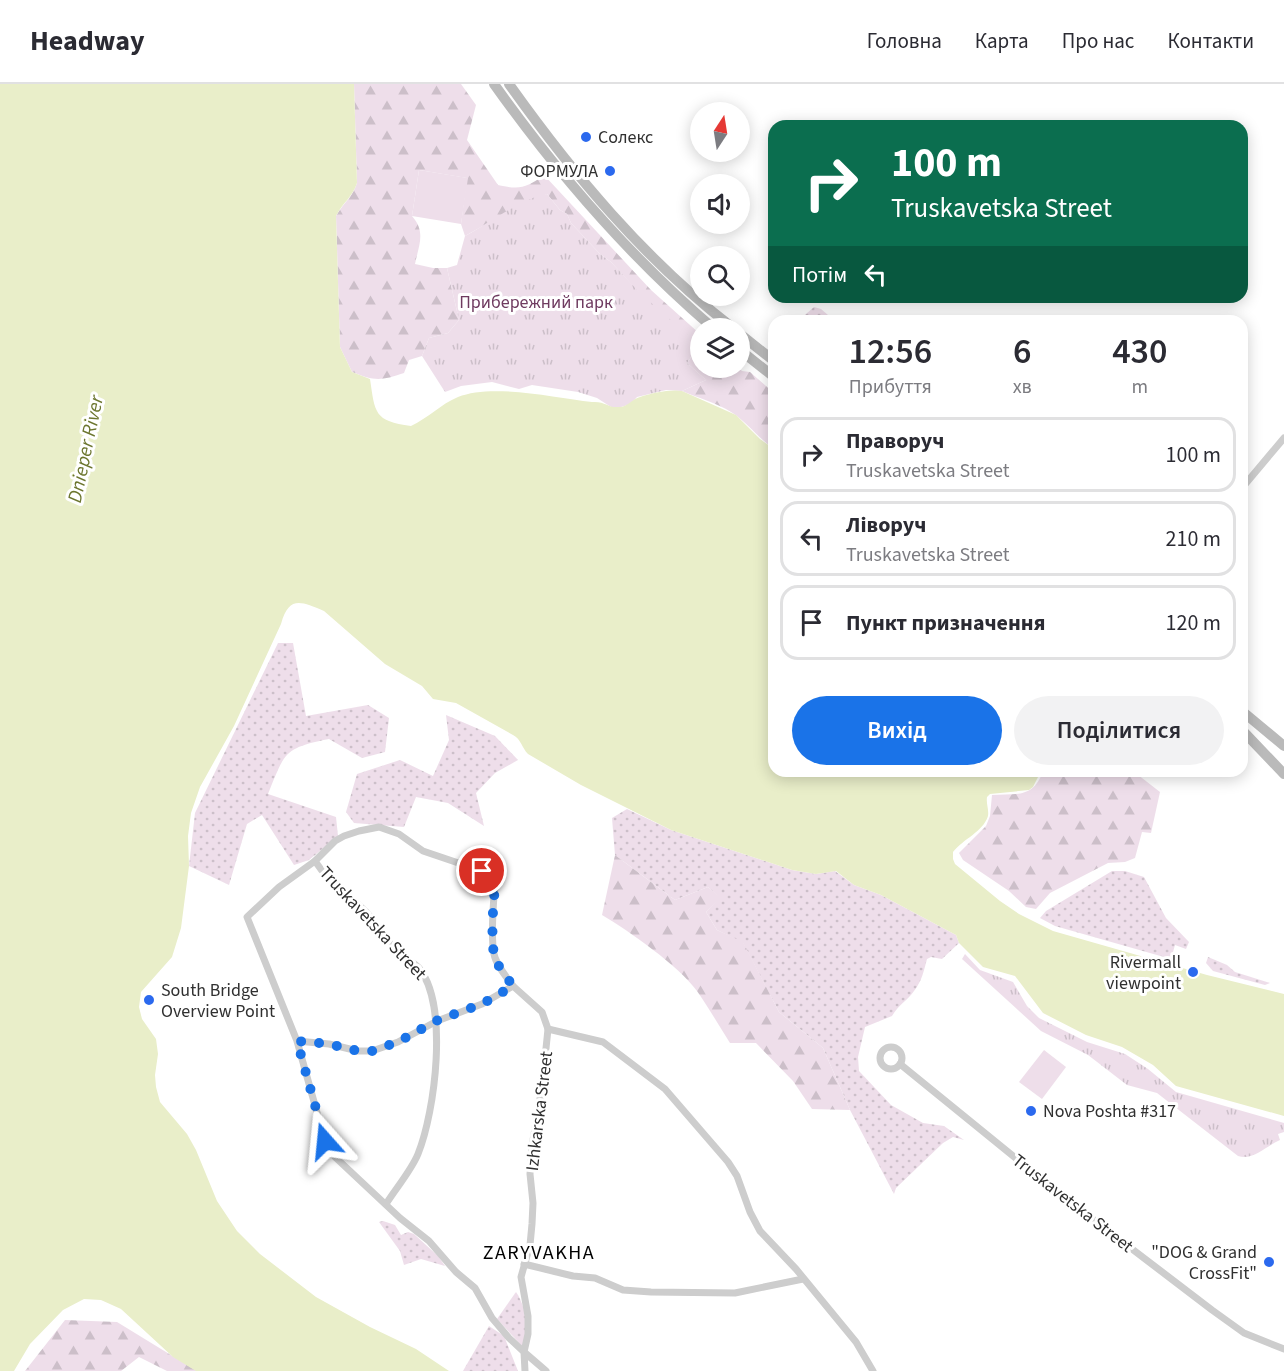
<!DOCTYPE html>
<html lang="uk">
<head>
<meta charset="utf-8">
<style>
	:root { --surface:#fff; --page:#f2f2f3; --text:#2b2b33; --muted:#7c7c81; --line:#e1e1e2; --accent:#1a73e8 }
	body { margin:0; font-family:"Source Sans 3",sans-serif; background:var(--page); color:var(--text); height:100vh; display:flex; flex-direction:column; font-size:22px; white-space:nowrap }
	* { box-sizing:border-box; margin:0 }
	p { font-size:20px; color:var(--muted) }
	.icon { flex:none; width:33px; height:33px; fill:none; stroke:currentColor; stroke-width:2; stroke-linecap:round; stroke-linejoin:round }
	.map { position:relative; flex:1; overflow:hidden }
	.side { position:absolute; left:768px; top:231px; width:480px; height:462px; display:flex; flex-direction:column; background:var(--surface); border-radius:18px; box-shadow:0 3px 15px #0003 }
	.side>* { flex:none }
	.top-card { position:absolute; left:768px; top:36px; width:480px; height:183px; border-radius:18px; box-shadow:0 3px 15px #0003; background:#0b6e4f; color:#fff; overflow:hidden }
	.needle { width:39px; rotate:12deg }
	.controls { position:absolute; left:690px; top:18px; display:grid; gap:12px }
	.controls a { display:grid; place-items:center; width:60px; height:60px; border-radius:50%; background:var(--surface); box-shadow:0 3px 15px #0003; font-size:30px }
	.pin { position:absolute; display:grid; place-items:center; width:51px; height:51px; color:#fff; margin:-26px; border:3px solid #fff; border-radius:50%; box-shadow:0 2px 6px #0007 }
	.me { position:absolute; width:66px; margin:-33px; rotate:342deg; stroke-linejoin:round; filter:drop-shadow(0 0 4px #0008) }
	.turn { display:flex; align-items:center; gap:21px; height:126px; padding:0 24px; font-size:27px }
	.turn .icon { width:78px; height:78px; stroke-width:2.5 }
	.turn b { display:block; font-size:42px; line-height:51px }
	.then { display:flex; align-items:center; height:57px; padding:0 24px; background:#0003; gap:12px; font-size:22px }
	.eta { display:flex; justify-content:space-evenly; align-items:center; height:102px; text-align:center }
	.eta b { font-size:36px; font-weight:600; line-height:42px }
	.primary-button { display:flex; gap:12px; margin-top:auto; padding:12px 24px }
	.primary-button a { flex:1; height:69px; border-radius:36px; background:var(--accent); color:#fff; font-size:24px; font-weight:600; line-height:69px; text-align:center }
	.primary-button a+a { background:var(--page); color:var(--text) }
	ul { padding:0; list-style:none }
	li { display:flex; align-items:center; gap:18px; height:75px; margin:0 12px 9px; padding:0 12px; border:3px solid var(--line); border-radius:18px }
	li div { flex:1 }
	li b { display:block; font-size:22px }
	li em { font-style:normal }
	header { display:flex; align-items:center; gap:36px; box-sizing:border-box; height:84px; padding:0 30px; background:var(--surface); border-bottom:2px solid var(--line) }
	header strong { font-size:28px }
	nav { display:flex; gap:33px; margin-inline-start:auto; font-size:21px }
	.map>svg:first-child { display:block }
	.grass { fill:url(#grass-dots) }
	.forest { fill:url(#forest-firs) }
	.park { fill:url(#park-tufts) }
	.pitch { fill:#eedeea }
	.water { fill:#e9eec9 }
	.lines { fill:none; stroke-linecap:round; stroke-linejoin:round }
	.street { stroke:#cdcdcd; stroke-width:7 }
	.secondary { stroke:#bababa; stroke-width:10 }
	.route { stroke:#1a73e8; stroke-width:10; stroke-dasharray:0 18 }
	.poi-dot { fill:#2b69ee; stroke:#fff; stroke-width:2 }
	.labels { text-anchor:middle; stroke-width:6; stroke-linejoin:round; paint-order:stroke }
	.poi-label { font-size:18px; fill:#303030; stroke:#fff; text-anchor:start }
	.park-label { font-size:18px; fill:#6f3b60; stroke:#fff }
	.street-label { font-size:18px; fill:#303030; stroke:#fff }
	.water-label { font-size:20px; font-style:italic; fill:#6c762f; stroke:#fff }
	.neighbourhood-label { font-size:20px; letter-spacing:1.5px; fill:#000; stroke:#fff }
</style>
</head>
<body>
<header>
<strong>Headway</strong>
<nav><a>Головна</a><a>Карта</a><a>Про нас</a><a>Контакти</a></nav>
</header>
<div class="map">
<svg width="1284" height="1287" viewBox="0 0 1284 1287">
	<defs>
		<pattern id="grass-dots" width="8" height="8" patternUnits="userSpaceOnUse" patternTransform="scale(1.5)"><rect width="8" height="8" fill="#eedeea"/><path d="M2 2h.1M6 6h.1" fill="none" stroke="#ccbfc9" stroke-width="1.8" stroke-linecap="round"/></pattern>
		<pattern id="forest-firs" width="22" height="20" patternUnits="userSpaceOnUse" patternTransform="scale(1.5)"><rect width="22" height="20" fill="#eedeea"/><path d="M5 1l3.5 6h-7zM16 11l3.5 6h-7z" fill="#ccbfc9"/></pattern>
		<pattern id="park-tufts" width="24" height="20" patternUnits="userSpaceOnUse" patternTransform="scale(1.5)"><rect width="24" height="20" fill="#eedeea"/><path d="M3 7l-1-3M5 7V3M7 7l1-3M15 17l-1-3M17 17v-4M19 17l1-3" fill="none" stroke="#ccbfc9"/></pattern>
	</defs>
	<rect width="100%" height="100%" fill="#fff"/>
	<!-- grass -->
	<g class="grass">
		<polygon points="814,223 821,225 835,237 798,237"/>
		<path d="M278 559H293L306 632 368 621 389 634 385 668 362 674 329 655C284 664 285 668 268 710L336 733 338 752 309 776 294 781 262 731 247 740 229 801 189 782 195 729Z"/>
		<polygon points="446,631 495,652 518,676 495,689 476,709 484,742 448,719 416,713 404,743 354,739 346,728 357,690 400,676 433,692 449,656"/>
		<path d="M627 725 671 746 792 786 816 790 835 787 854 801 881 811 956 851 959 859 942 875 931 873 927 875C924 886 922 897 914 907 907 917 899 920 892 932L865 943 858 973 859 987 891 1021 923 1039 944 1042 964 1056 953 1053 943 1059 896 1104 894 1110 850 1026 823 964 779 928 743 859 717 846 706 828 720 814 708 803 675 816 615 771 612 734Z"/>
		<polygon points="1112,787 1125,787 1144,793 1166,834 1189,858 1186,865 1175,861 1171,875 1055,842 1040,834 1046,827"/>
		<polygon points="1208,873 1227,881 1235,888 1270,899 1265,901 1213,887 1206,879"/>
		<polygon points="383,1137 395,1141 401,1151 408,1148 414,1150 438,1172 445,1182 421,1175 404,1181 400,1167 379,1138"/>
		<path d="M516 1208C525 1220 531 1250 522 1262L497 1235Z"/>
		<polygon points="489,1242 504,1252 518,1287 463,1287"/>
	</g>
	<!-- forest -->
	<g class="forest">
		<path d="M354 0H461L476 21 467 56 498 101C520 106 526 104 544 91L651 206 700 250V284H739L742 287 750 288 774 309V365C758 354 747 338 731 328 717 319 698 314 682 307L706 296 687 279 694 269 611 178 600 170 571 139 567 130 560 126 547 110 520 121 465 152 461 140 467 94 419 86 412 132C426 148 419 160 415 180L433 184H447L459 236 448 249 429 254 422 272 409 276 404 289C381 297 374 297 352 288L340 263 336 132C344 118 352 114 357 99Z"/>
		<path d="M1043 687H1133L1160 708 1151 749 1142 748 1135 774 1125 778 1108 779 1050 809 1036 825 1026 823 1009 807 963 776 959 769 986 742 990 732 992 711C1016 710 1034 714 1043 687Z"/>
		<path d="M615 771 675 816 708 803 721 814 706 828 717 846 743 858 779 928 823 964 850 1026 812 1025 793 997 756 959H730C719 942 709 924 697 907 679 882 629 847 602 831Z"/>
		<polygon points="65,1236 117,1238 197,1287 167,1287 139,1273 121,1287 25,1287"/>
	</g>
	<!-- park -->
	<g class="park">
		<path d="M547 110 560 126 567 130 571 139 600 170 611 178 640 209 699 261 687 279 706 296 682 307 666 306 637 313 631 320 618 324 611 323 597 314 578 308 532 301 519 305 492 298 461 302 445 308 422 272 429 254 448 249 459 236 447 184 457 181 465 152C487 140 524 113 547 110Z"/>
		<path d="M965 870 980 886 1013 898 1027 922 1039 934 1087 958 1125 970 1148 985 1176 1008 1284 1039V1048L1278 1050 1280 1056C1266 1062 1253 1077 1238 1072L1157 1009 1127 1001 1088 971 1041 947 962 875Z"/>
	</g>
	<!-- pitch -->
	<g class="pitch">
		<polygon points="419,86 468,94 461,140 412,132"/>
		<polygon points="1044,966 1066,983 1042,1015 1019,998"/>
	</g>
	<!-- water -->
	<path class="water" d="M0 0H354L357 99C352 114 343 118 336 132L340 263 352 288 370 295C375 329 374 337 411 342 428 334 441 320 458 313 492 299 555 314 592 318 606 317 607 324 619 323 628 323 632 315 640 313 651 309 671 305 682 307L736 331 760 355 774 365V687H1041L1033 703 1029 706 990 710 987 713C986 720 989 725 988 732 983 748 963 755 953 768V775L955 780 1000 817 1019 830 1053 847 1207 891 1284 910V1032L1176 1002 1153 981 1122 963 1086 951 1043 929 1015 892 983 883 959 859 956 851 881 811 854 801 836 787 816 790 792 786 671 746 581 701 528 670C522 664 521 655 513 651L456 619 433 615 422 602 385 580 324 527C300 517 289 512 281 540L234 642 200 703 191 729 188 752 189 782 181 844 172 873 141 908 139 923 142 935 156 955 158 970 155 991 156 1003 160 1018 187 1050 196 1066 217 1117 237 1147 260 1170 316 1213 370 1243 416 1265 449 1287H196L173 1273 121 1225 101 1216 84 1215 63 1226 30 1260 14 1287H0Z"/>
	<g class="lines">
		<!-- street -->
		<g class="street">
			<polyline points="1242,404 1284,354"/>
			<path d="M315 777C328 798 349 810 366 828 377 840 386 856 397 867 404 874 413 877 419 884 449 921 435 1028 418 1070 411 1087 396 1104 386 1120"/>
			<polyline points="513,902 542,928 548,945 603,958 665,1005 728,1078 737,1092 750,1128 760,1147 796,1185 856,1258 873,1287"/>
			<path d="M297 957 329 960 358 967H372L398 958 437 937 482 920 513 902C506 892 496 881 494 870 491 855 493 819 495 804L482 787 423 767 399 750 379 743 359 747 344 752 335 757 315 777 279 803 247 833 297 957 325 1057 335 1073 400 1134 429 1157 456 1188 475 1204 492 1234 509 1254 524 1268 525 1287"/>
			<circle cx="891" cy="974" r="11"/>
			<polyline points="900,980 1056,1107 1212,1226 1244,1249 1284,1265"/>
			<polyline points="524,1180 573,1192 595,1194 623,1206 651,1208 735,1209 803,1195"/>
			<polyline points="546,1287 524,1268 528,1250 528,1232 521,1193 530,1161 532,1140 533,1119 530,1090 532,1062 542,1003 548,945"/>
		</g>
		<!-- secondary -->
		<g class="secondary">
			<path d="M494 0C558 90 629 172 713 244"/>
			<path d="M509 0C573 90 645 176 733 244"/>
			<polyline points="740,250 774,277"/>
			<polyline points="740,266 774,293"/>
			<polyline points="1242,627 1284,662"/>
			<polyline points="1242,646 1284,690"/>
		</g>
	</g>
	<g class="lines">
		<!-- route -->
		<path class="route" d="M325 1057 297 957 329 960 358 967H372L398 958 436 937 482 920 513 902C506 892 496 881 494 870 491 855 493 819 495 804L482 787"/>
	</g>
	<!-- markers -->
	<g class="poi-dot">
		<circle cx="586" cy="53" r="6"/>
		<circle cx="610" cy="87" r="6"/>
		<circle cx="1193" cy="888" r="6"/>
		<circle cx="149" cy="916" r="6"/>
		<circle cx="1031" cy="1027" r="6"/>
		<circle cx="1269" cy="1178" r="6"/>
	</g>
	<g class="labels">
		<!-- poi labels -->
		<g class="poi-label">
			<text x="598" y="59">Солекс</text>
			<text x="598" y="93" text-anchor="end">ФОРМУЛА</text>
			<text x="1181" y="884" text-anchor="end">Rivermall<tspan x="1181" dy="21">viewpoint</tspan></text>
			<text x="161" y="912">South Bridge<tspan x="161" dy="21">Overview Point</tspan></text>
			<text x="1043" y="1033">Nova Poshta #317</text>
			<text x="1257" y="1174" text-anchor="end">"DOG &amp; Grand<tspan x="1257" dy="21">CrossFit"</tspan></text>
		</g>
		<!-- park labels -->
		<g class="park-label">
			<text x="536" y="224">Прибережний парк</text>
		</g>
		<!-- street labels -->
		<g class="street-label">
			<text transform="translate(373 839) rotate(47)" y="6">Truskavetska Street</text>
			<text transform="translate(539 1027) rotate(-83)" y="6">Izhkarska Street</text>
			<text transform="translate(1073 1119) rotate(38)" y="6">Truskavetska Street</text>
		</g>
		<!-- water labels -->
		<g class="water-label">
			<text transform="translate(85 365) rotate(-78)" y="7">Dnieper River</text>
		</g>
		<!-- neighbourhood labels -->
		<g class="neighbourhood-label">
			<text x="539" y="1175">ZARYVAKHA</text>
		</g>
	</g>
</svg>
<div class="controls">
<a><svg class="needle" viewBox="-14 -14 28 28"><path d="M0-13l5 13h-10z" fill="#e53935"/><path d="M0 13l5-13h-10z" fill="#7c7c81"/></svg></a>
<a><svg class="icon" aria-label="sound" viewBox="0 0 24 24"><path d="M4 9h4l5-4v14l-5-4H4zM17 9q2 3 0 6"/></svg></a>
<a><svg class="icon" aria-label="search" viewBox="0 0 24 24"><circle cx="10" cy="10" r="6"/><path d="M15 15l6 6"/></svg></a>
<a><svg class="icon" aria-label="layers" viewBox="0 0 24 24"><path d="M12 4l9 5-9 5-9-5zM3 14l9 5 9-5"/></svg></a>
</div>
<div class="pin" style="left:482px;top:787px;background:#d93025"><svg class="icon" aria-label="arrive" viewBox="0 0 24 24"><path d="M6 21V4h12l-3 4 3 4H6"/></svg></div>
<svg class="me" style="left:325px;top:1057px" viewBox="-20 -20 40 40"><path d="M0-17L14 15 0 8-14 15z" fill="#1a73e8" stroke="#fff" stroke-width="4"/></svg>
<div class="top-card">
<div class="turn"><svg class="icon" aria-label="right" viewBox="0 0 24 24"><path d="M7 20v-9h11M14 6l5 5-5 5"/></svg><div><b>100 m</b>Truskavetska Street</div></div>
<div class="then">Потім<svg class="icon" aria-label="left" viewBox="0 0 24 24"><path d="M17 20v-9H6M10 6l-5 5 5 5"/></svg></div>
</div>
<section class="side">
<div class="eta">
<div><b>12:56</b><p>Прибуття</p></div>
<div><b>6</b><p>хв</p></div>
<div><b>430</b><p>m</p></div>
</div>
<ul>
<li><svg class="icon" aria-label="right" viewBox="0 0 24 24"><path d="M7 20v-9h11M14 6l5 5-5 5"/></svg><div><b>Праворуч</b><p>Truskavetska Street</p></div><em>100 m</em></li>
<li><svg class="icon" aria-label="left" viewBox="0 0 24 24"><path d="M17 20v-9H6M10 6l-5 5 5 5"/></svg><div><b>Ліворуч</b><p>Truskavetska Street</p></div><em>210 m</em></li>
<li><svg class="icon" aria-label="arrive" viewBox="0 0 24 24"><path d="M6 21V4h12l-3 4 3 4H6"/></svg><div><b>Пункт призначення</b></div><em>120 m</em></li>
</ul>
<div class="primary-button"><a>Вихід</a><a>Поділитися</a></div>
</section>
</div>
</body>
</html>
